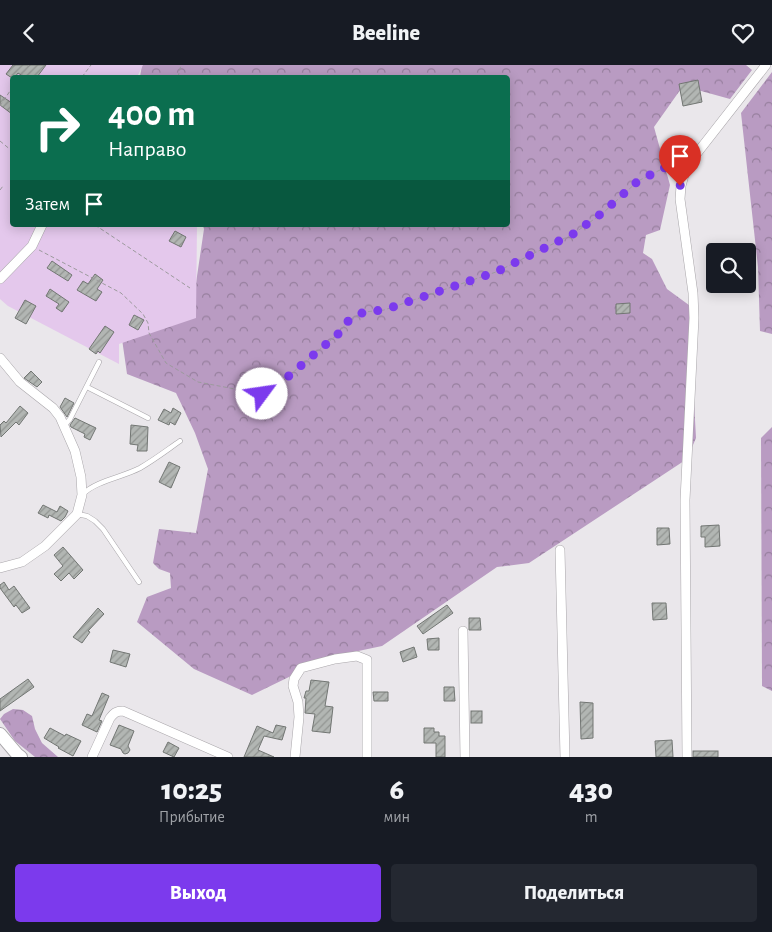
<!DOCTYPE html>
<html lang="ru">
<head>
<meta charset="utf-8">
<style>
	:root { --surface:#171b24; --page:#242831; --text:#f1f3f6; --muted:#9ea1a6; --accent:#7c3aed }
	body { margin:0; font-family:"Alegreya Sans",sans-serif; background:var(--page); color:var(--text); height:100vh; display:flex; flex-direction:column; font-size:19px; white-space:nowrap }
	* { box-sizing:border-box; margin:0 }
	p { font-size:16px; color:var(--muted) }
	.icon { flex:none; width:28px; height:28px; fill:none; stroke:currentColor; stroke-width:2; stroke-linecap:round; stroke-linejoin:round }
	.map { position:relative; height:692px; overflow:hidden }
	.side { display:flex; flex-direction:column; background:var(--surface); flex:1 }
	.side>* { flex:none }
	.banner { position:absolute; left:10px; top:10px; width:500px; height:152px; border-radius:5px; box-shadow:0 2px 12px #0003; background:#0b6e4f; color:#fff; overflow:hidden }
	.buttons { position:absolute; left:706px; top:178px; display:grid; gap:10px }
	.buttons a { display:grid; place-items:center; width:50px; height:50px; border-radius:5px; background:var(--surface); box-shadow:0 2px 12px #0003; font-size:25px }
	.pin { position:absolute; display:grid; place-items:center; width:42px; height:42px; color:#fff; margin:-51px -21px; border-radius:50% 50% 50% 0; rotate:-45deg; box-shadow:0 0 5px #0007 }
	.pin .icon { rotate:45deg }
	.me { position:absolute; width:55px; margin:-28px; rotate:59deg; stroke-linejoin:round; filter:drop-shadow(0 0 4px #0008) }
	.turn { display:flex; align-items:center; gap:18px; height:105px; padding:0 15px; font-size:22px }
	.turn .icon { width:65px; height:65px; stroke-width:2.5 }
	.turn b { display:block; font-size:35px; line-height:42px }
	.then { display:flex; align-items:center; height:48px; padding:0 15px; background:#0003; gap:10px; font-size:19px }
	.eta { display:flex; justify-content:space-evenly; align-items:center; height:85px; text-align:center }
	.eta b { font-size:30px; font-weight:800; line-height:35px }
	.cta { display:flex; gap:10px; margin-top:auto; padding:10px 15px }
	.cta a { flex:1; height:58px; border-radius:5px; background:var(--accent); color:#fff; font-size:20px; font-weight:800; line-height:58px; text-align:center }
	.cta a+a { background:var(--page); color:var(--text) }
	header { display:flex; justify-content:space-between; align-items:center; height:65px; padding:0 15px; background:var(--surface); font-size:22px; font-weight:800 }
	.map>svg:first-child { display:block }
	.forest { fill:url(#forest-crowns) }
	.garden { fill:#e4c8ec }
	.building { fill:url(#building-hatch); stroke:#727673 }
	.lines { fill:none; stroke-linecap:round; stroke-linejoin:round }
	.lane-casing { stroke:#a9a6aa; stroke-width:5.5 }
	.street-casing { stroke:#a9a6aa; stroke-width:10 }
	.secondary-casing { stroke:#a9a6aa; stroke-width:14 }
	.path { stroke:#9c9a9d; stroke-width:1; stroke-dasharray:4 2.5; stroke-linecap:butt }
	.lane { stroke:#fff; stroke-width:4.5 }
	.street { stroke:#fff; stroke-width:9 }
	.secondary { stroke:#fff; stroke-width:12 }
	.route { stroke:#7c3aed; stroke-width:9; stroke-dasharray:0 16.2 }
</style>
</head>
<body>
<header><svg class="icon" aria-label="back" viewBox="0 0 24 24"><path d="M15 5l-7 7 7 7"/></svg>Beeline<svg class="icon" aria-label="heart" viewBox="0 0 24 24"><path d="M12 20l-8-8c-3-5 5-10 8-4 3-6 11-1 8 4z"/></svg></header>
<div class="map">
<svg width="772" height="692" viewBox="0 0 772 692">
	<defs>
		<pattern id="forest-crowns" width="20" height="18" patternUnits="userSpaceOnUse" patternTransform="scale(1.25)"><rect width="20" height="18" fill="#b99bc2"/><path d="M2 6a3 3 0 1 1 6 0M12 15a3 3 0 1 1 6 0" fill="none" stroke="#977f9e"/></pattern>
		<pattern id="building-hatch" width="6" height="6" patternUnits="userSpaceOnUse" patternTransform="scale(1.25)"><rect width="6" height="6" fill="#b2b6b3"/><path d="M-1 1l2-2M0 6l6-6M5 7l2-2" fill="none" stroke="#929592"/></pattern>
	</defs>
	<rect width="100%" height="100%" fill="#eae7eb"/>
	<!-- forest -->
	<g class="forest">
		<polygon points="142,0 746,0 752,5 730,34 683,21 654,62 670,120 660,165 646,170 643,188 652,194 667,224 693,243 691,282 696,373 687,394 529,498 497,502 382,581 330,592 252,630 194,604 137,557 147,532 171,523 170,508 159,504 153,498 159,464 196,468 208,404 195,368 176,328 127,309 121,267 192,245 204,164 203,160 508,160 508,12 140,12"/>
		<polygon points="772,7 772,269 760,266 758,202 741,48"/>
		<polygon points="772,362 772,626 762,621 761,373"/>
		<polygon points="13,644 23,645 32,651 35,664 42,678 58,692 35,692 15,676 0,654 4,649"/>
	</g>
	<!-- garden -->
	<polygon class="garden" points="0,0 143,0 137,12 12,12 12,160 197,160 196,253 119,279 119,299 8,241 0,234"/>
	<!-- building -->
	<g class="building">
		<polygon points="13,0 46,0 37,12 24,12 18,8 15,12 12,13 6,9"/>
		<polygon points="698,15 702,37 683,41 679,19"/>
		<polygon points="0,30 12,38 12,49 0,40"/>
		<polygon points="175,166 186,172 181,182 169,176"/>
		<polygon points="52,196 72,210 68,216 47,203"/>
		<polygon points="95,209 103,215 97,224 102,227 96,236 77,225 83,216 88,219"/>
		<polygon points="50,224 69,237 62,247 56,243 59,239 46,231"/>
		<polygon points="25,235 36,241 26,259 15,253"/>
		<polygon points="630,238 630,248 616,249 616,239"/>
		<polygon points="134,250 144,255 138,265 129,260"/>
		<polygon points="105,261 114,267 100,288 98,286 96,289 89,284"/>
		<polygon points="31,306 42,317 37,322 24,313"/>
		<polygon points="65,333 74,338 67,352 60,342"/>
		<polygon points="20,341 28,348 19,360 16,357 1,372 0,360 4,356 6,358"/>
		<polygon points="173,343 181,348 175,360 170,357 169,360 158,355 164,344 171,348"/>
		<polygon points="75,353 96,363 90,375 84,372 85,369 71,362 70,360"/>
		<polygon points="131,360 148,362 147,386 137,386 138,380 130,379"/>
		<polygon points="169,397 180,402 171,423 159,417"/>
		<polygon points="43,440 57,447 60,441 68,446 65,452 61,456 49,450 48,453 38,448"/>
		<polygon points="719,460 720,481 705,482 705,472 701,472 701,461"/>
		<polygon points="657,463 669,463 670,479 657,480"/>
		<polygon points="63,482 83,505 74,514 69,508 61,516 54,509 63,501 54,490"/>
		<polygon points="4,517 9,525 14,521 30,543 22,548 16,540 14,542 0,523 0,520"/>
		<polygon points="652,538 666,538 667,554 653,555"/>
		<polygon points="447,540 453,548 423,569 417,561"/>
		<polygon points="98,543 104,549 88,566 90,567 82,578 73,572"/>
		<polygon points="469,553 480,553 481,565 469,565"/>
		<polygon points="439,573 439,585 428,585 427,574"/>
		<polygon points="414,582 417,592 403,597 400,587"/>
		<polygon points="113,585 130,589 126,602 110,597"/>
		<polygon points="28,614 34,622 0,646 0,634"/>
		<polygon points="311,615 329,617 325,641 333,642 330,668 312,666 315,649 305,648 306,633 304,633 306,626 309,626"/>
		<polygon points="444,622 454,622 455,636 444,636"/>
		<polygon points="373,627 388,627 388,636 374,636"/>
		<polygon points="102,628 109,631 99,655 102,656 97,667 82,660 87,649 92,651"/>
		<polygon points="580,637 593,638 593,673 581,674"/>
		<rect x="471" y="646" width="11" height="12"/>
		<polygon points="119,660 134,666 128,681 130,685 128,688 125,689 123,688 121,684 110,680"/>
		<polygon points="276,660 286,662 282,675 264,671 258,685 274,692 244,692 257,661 273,668"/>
		<polygon points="50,663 65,671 66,669 81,676 73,691 58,683 59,682 44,673"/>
		<polygon points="424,663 434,663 434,667 439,667 439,671 445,671 445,692 436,692 436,678 424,678"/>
		<polygon points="672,675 673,692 656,692 655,676"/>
		<polygon points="168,677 179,683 174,692 163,687"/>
		<rect x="693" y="686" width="25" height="6"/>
	</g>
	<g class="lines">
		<defs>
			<g id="lane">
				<polyline points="87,322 148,353"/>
				<polyline points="64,361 70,354 99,297"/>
				<path d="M83 429C96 416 123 412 140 403 154 395 167 385 180 376"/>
				<polyline points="77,449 87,451 95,456 103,464 139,517"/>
			</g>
			<g id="street">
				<polyline points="0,214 32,181 42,160"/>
				<polyline points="0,293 20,317 53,343 60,352 75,386 81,412 82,430 77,449 45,481 22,497 0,503"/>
				<polyline points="560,485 565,692"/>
				<polyline points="463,566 465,692"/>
				<path d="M92 692 110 653C114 648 116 646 123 646L228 692"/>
				<polyline points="295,692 299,652 298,637 293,621 294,614 301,603 335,594 357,591 367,595 367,692"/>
				<polyline points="687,692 685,435 694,253 693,228 680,134 681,121 684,110 694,92 766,0"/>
			</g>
			<polyline id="secondary" points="0,669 17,689 21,692"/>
		</defs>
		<!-- lane casing -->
		<use href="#lane" class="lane-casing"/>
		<!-- street casing -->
		<use href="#street" class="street-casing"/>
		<!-- secondary casing -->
		<use href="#secondary" class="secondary-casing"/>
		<!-- path -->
		<g class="path">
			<polyline points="20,12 29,0"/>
			<polyline points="82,12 91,0"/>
			<polyline points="178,12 181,0"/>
			<polyline points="0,41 12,23"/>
			<polyline points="0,76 12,86"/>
			<polyline points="0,125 3,121"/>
			<polyline points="95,160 190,223"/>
			<polyline points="39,185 121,228 143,249 148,258 149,268 166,298 198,317 261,329 277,321 338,269 349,255 364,247 384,245 496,207 573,169 603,148 638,116 666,102 676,107"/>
		</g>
		<!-- lane -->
		<use href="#lane" class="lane"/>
		<!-- street -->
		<use href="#street" class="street"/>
		<!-- secondary -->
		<use href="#secondary" class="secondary"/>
	</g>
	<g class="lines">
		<!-- route -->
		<polyline class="route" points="262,329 277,321 338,269 349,255 364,247 384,245 496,207 573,169 602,148 638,116 666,102 684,110 680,121"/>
	</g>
</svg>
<div class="buttons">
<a><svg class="icon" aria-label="search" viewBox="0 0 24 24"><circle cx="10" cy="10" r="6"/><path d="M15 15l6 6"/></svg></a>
</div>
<div class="pin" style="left:680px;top:121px;background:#d93025"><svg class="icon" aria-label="arrive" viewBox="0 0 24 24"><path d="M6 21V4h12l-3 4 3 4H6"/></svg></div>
<svg class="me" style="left:262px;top:329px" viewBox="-20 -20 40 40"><circle r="19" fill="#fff"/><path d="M0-13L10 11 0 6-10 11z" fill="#7c3aed"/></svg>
<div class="banner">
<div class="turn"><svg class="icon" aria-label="right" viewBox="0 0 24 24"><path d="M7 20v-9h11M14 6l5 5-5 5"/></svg><div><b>400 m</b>Направо</div></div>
<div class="then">Затем<svg class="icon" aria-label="arrive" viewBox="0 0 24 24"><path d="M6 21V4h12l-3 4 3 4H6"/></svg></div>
</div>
</div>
<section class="side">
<div class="eta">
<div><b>10:25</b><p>Прибытие</p></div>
<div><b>6</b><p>мин</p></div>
<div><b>430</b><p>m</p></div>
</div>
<div class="cta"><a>Выход</a><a>Поделиться</a></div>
</section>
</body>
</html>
